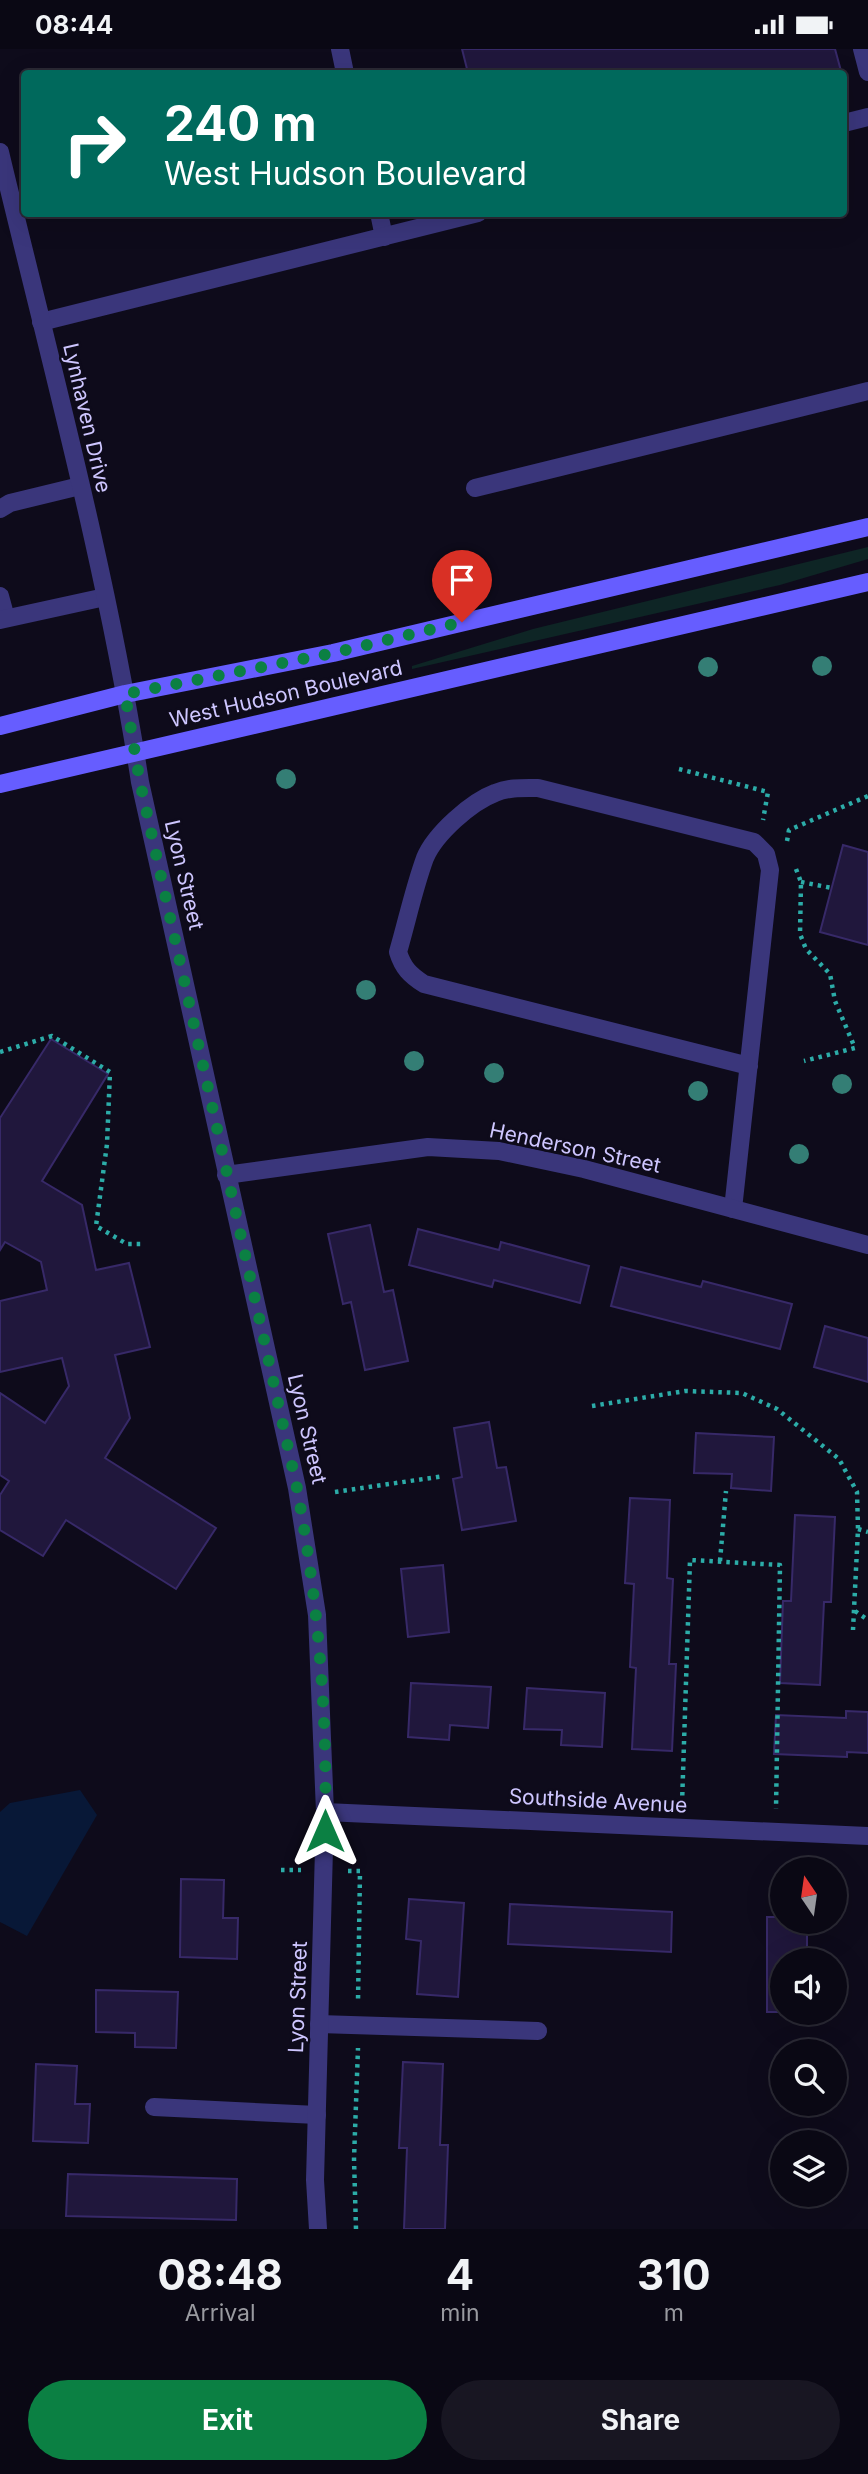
<!DOCTYPE html>
<html lang="en">
<head>
<meta charset="utf-8">
<style>
	:root { --surface:#0a0814; --page:#181622; --text:#f1f3f6; --muted:#999aa0; --line:#2a2934; --accent:#0b8043 }
	body { margin:0; font-family:Inter,sans-serif; background:var(--page); color:var(--text); height:100vh; display:flex; flex-direction:column; font-size:26px; white-space:nowrap }
	* { box-sizing:border-box; margin:0 }
	p { font-size:23px; color:var(--muted) }
	.icon { flex:none; width:38px; height:38px; fill:none; stroke:currentColor; stroke-width:2; stroke-linecap:round; stroke-linejoin:round }
	.map { position:relative; height:2180px; overflow:hidden }
	.sheet { display:flex; flex-direction:column; background:var(--surface); flex:1 }
	.sheet>* { flex:none }
	.guide { position:absolute; left:21px; top:21px; width:826px; height:147px; border-radius:7px; box-shadow:0 7px 28px #0002,0 0 0 2px var(--line); background:#00695c; color:#fff; overflow:hidden }
	.needle { width:46px; rotate:347deg }
	.fabs { position:absolute; left:770px; top:1808px; display:grid; gap:14px }
	.fabs a { display:grid; place-items:center; width:77px; height:77px; border-radius:50%; background:var(--surface); box-shadow:0 7px 28px #0002,0 0 0 2px var(--line); font-size:35px }
	.pin { position:absolute; display:grid; place-items:center; width:60px; height:60px; color:#fff; margin:-72px -30px; border-radius:50% 50% 50% 0; rotate:-45deg; box-shadow:0 0 7px #0007 }
	.pin .icon { rotate:45deg }
	.me { position:absolute; width:77px; margin:-38px; rotate:0deg; stroke-linejoin:round; filter:drop-shadow(0 0 5px #0008) }
	.turn { display:flex; align-items:center; gap:24px; height:147px; padding:0 28px; font-size:32px }
	.turn .icon { width:91px; height:91px; stroke-width:2.5 }
	.turn b { display:block; font-size:49px; line-height:60px }
	.eta { display:flex; justify-content:space-evenly; align-items:center; height:119px; text-align:center }
	.eta b { font-size:42px; font-weight:700; line-height:49px }
	.button { display:flex; gap:14px; margin-top:auto; padding:14px 28px }
	.button a { flex:1; height:80px; border-radius:42px; background:var(--accent); color:#fff; font-size:28px; font-weight:700; line-height:80px; text-align:center }
	.button a+a { background:var(--page); color:var(--text) }
	.status { display:flex; justify-content:space-between; align-items:center; height:49px; padding:0 35px; background:var(--surface); direction:ltr }
	.status svg { height:19px; fill:currentColor }
	.map>svg:first-child { display:block }
	.green { fill:#0e2525 }
	.water { fill:#081837 }
	.building { fill:#20173c; stroke:#372968; stroke-width:2 }
	.lines { fill:none; stroke-linecap:round; stroke-linejoin:round }
	.path { stroke:#2caca8; stroke-width:4.5; stroke-dasharray:3.5 5; stroke-linecap:butt }
	.lane { stroke:#3a367b; stroke-width:18 }
	.street { stroke:#3a367b; stroke-width:18 }
	.secondary { stroke:#665dff; stroke-width:18 }
	.tree { fill:#347e75 }
	.route { stroke:#0b8043; stroke-width:12; stroke-dasharray:0 21.6 }
	.labels { text-anchor:middle; stroke-width:5; stroke-linejoin:round; paint-order:stroke }
	.street-label { font-size:21px; fill:#cec6ff; stroke:#0e0b1b }
</style>
</head>
<body>
<div class="status"><b>08:44</b><svg viewBox="0 0 49 12"><path d="M0 12V9h3v3zM5 12V6h3v6zM10 12V3h3v9zM15 12V0h3v12zM26 1h20v11H26zM47 4h2v5h-2z"/></svg></div>
<div class="map">
<svg width="868" height="2180" viewBox="0 0 868 2180">
	<rect width="100%" height="100%" fill="#0e0b1b"/>
	<!-- green -->
	<polygon class="green" points="868,498 868,510 780,536 412,620 412,617 533,580"/>
	<!-- water -->
	<polygon class="water" points="80,1741 97,1766 27,1887 0,1873 0,1763 10,1754"/>
	<!-- building -->
	<g class="building">
		<polygon points="462,0 835,0 841,22 829,24 468,24"/>
		<polygon points="843,796 868,803 868,896 820,883"/>
		<polygon points="51,990 108,1025 42,1132 82,1156 96,1221 129,1214 150,1298 115,1306 130,1369 105,1409 216,1479 176,1540 66,1471 43,1507 0,1481 0,1446 9,1432 0,1426 0,1344 45,1374 69,1337 62,1309 0,1323 0,1252 47,1241 41,1213 5,1193 0,1201 0,1069"/>
		<polygon points="370,1176 384,1243 393,1241 408,1312 365,1321 351,1253 343,1255 328,1185"/>
		<polygon points="418,1180 499,1201 501,1193 589,1217 580,1254 494,1231 492,1238 409,1216"/>
		<polygon points="621,1218 701,1238 703,1232 792,1255 780,1300 611,1257"/>
		<polygon points="825,1277 868,1289 868,1333 814,1318"/>
		<polygon points="489,1373 497,1419 506,1418 516,1472 462,1481 453,1430 462,1428 454,1379"/>
		<polygon points="696,1384 774,1388 771,1442 731,1439 732,1425 694,1424"/>
		<polygon points="630,1449 670,1451 667,1529 673,1530 669,1615 676,1615 672,1702 632,1700 636,1619 630,1618 634,1535 625,1534"/>
		<polygon points="795,1466 835,1468 831,1553 824,1553 820,1636 780,1634 783,1552 791,1552"/>
		<polygon points="443,1516 449,1583 408,1588 401,1520"/>
		<polygon points="411,1634 491,1638 488,1679 450,1676 449,1691 408,1688"/>
		<polygon points="527,1639 605,1644 602,1698 561,1696 562,1681 524,1680"/>
		<polygon points="846,1662 868,1663 868,1704 847,1703 847,1708 774,1705 776,1666 846,1669"/>
		<polygon points="181,1830 224,1831 223,1869 238,1869 237,1910 180,1908"/>
		<polygon points="409,1850 464,1854 458,1948 417,1945 421,1892 406,1890"/>
		<polygon points="510,1855 672,1863 671,1903 508,1895"/>
		<polygon points="767,1868 782,1868 782,1872 807,1872 807,1911 782,1911 782,1963 767,1963"/>
		<polygon points="96,1941 178,1943 176,1999 135,1998 135,1984 96,1983"/>
		<polygon points="403,2013 443,2015 440,2096 448,2096 445,2180 404,2180 407,2099 399,2099"/>
		<polygon points="36,2015 77,2017 75,2055 90,2055 88,2094 33,2092"/>
		<polygon points="68,2125 237,2130 236,2171 66,2167"/>
	</g>
	<g class="lines">
		<!-- path -->
		<g class="path">
			<polyline points="679,720 768,743 763,771"/>
			<polyline points="787,792 789,781 868,747"/>
			<polyline points="796,820 801,833 800,885 806,900 830,925 835,952 855,999 804,1012"/>
			<polyline points="801,833 832,839"/>
			<polyline points="0,1003 52,987 110,1023 107,1095 96,1177 127,1195 141,1195"/>
			<polyline points="592,1357 685,1342 742,1344 777,1360 839,1410 857,1443 858,1480 853,1581"/>
			<polyline points="335,1443 444,1427"/>
			<polyline points="858,1480 868,1483"/>
			<polyline points="720,1512 726,1442"/>
			<polyline points="855,1562 868,1571"/>
			<polyline points="682,1755 690,1511 780,1516 776,1760"/>
			<polyline points="281,1821 301,1821"/>
			<polyline points="348,1822 360,1822 358,1952"/>
			<polyline points="356,2180 354,2110 358,1999"/>
		</g>
		<!-- lane -->
		<g class="lane">
			<polyline points="340,0 345,24"/>
			<polyline points="862,0 868,23"/>
			<polyline points="844,74 868,68"/>
			<polyline points="379,164 384,188"/>
			<polyline points="41,273 478,164"/>
			<polyline points="475,439 868,342"/>
			<polyline points="0,460 10,454 80,437"/>
			<polyline points="0,547 6,569"/>
			<polyline points="0,571 105,548"/>
			<path d="M733 1160 770 821 766 805 754 793 538 739C524 739 509 738 495 744 471 753 435 785 425 809 414 839 407 872 398 903 403 919 410 926 424 935L749 1017"/>
			<polyline points="319,1975 538,1982"/>
			<polyline points="154,2058 317,2066"/>
		</g>
		<!-- street -->
		<g class="street">
			<path d="M0 103C50 312 107 520 140 733L297 1439 317 1566 325 1763 315 2131 318 2180"/>
			<polyline points="226,1126 428,1098 499,1102 584,1120 868,1196"/>
			<polyline points="325,1763 868,1787"/>
		</g>
		<!-- secondary -->
		<g class="secondary">
			<polyline points="0,677 125,645 333,604 868,478"/>
			<polyline points="0,735 868,533"/>
		</g>
	</g>
	<!-- trees -->
	<g class="tree">
		<circle cx="822" cy="617" r="10"/>
		<circle cx="708" cy="618" r="10"/>
		<circle cx="286" cy="730" r="10"/>
		<circle cx="366" cy="941" r="10"/>
		<circle cx="414" cy="1012" r="10"/>
		<circle cx="494" cy="1024" r="10"/>
		<circle cx="842" cy="1035" r="10"/>
		<circle cx="698" cy="1042" r="10"/>
		<circle cx="799" cy="1105" r="10"/>
	</g>
	<g class="lines">
		<!-- route -->
		<path class="route" d="M325 1782C328 1667 318 1552 297 1439L140 733 125 645 333 604 462 573"/>
	</g>
	<g class="labels">
		<!-- street labels -->
		<g class="street-label">
			<text transform="translate(87 369) rotate(77)" y="7">Lynhaven Drive</text>
			<text transform="translate(286 645) rotate(-13)" y="7">West Hudson Boulevard</text>
			<text transform="translate(184 826) rotate(77)" y="7">Lyon Street</text>
			<text transform="translate(575 1099) rotate(12)" y="7">Henderson Street</text>
			<text transform="translate(307 1380) rotate(77)" y="7">Lyon Street</text>
			<text transform="translate(598 1752) rotate(3)" y="7">Southside Avenue</text>
			<text transform="translate(298 1948) rotate(-88)" y="7">Lyon Street</text>
		</g>
	</g>
</svg>
<div class="fabs">
<a><svg class="needle" viewBox="-14 -14 28 28"><path d="M0-13l5 13h-10z" fill="#e53935"/><path d="M0 13l5-13h-10z" fill="#999aa0"/></svg></a>
<a><svg class="icon" aria-label="sound" viewBox="0 0 24 24"><path d="M4 9h4l5-4v14l-5-4H4zM17 9q2 3 0 6"/></svg></a>
<a><svg class="icon" aria-label="search" viewBox="0 0 24 24"><circle cx="10" cy="10" r="6"/><path d="M15 15l6 6"/></svg></a>
<a><svg class="icon" aria-label="layers" viewBox="0 0 24 24"><path d="M12 4l9 5-9 5-9-5zM3 14l9 5 9-5"/></svg></a>
</div>
<div class="pin" style="left:462px;top:573px;background:#d93025"><svg class="icon" aria-label="arrive" viewBox="0 0 24 24"><path d="M6 21V4h12l-3 4 3 4H6"/></svg></div>
<svg class="me" style="left:325px;top:1782px" viewBox="-20 -20 40 40"><path d="M0-17L14 15 0 8-14 15z" fill="#0b8043" stroke="#fff" stroke-width="4"/></svg>
<div class="guide">
<div class="turn"><svg class="icon" aria-label="right" viewBox="0 0 24 24"><path d="M7 20v-9h11M14 6l5 5-5 5"/></svg><div><b>240 m</b>West Hudson Boulevard</div></div>
</div>
</div>
<section class="sheet">
<div class="eta">
<div><b>08:48</b><p>Arrival</p></div>
<div><b>4</b><p>min</p></div>
<div><b>310</b><p>m</p></div>
</div>
<div class="button"><a>Exit</a><a>Share</a></div>
</section>
</body>
</html>
